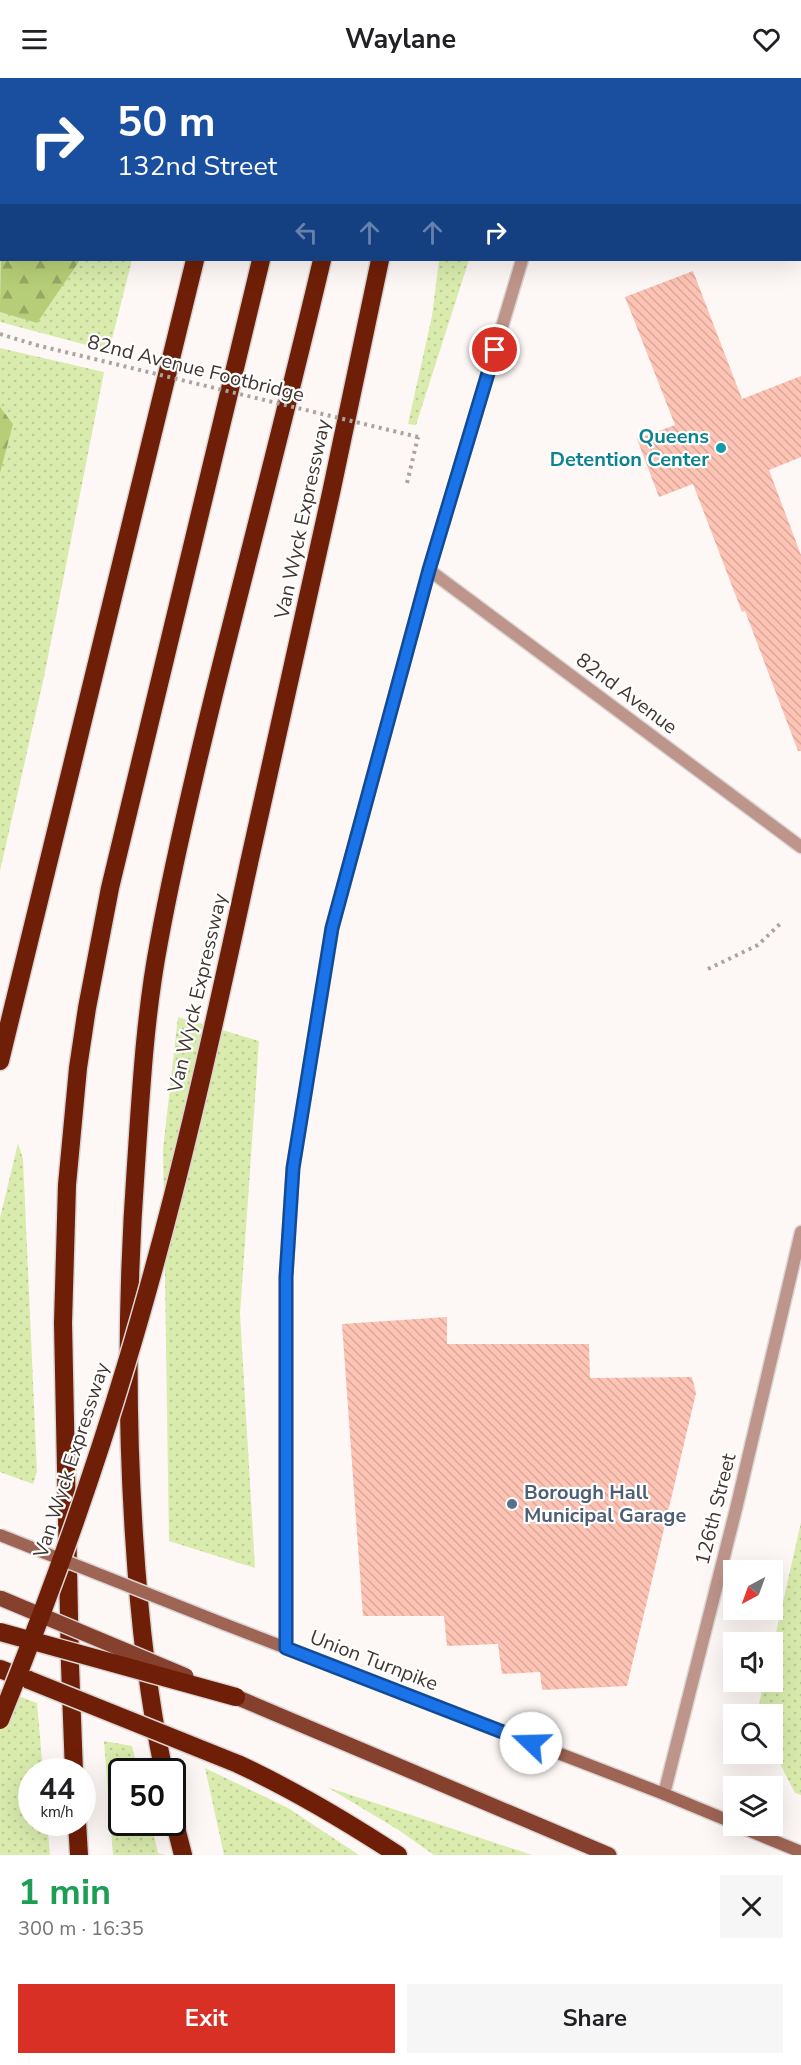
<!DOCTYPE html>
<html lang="en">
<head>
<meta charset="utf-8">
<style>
	:root { --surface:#fff; --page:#f6f6f6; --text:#202124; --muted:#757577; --accent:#d93025 }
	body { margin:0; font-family:"Nunito Sans",sans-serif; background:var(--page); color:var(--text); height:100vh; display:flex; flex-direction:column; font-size:22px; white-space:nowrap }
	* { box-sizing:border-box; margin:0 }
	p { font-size:20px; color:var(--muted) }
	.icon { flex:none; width:33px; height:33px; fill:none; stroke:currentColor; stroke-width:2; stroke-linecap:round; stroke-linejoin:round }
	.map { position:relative; height:1777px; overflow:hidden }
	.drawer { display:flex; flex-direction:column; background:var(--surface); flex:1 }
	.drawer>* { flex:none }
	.top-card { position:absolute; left:0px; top:0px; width:801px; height:183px; box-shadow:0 6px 24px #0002; background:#1a4fa0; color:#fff; overflow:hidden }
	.needle { width:39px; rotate:221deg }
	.fabs { position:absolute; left:723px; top:1482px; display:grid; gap:12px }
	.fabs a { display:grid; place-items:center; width:60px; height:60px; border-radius:0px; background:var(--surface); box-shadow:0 6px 24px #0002; font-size:30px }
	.speed { position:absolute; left:18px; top:1680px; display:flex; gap:12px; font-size:30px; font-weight:700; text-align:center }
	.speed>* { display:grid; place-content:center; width:78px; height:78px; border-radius:50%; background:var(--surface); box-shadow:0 6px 24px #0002; line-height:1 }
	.speed small { font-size:15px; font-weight:400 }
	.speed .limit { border:3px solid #111; border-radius:9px; background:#fff; color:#111 }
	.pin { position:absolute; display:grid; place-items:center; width:51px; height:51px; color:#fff; margin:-26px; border:3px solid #fff; border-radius:50%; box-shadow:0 2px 6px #0007 }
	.me { position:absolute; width:66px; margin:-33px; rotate:291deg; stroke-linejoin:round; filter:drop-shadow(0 0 4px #0008) }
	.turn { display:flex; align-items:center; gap:21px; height:126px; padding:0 18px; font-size:27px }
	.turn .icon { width:78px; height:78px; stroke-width:2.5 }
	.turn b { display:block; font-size:42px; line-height:51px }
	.lanes { display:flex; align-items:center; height:57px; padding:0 18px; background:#0003; justify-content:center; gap:30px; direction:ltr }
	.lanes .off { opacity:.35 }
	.round { display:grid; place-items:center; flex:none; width:63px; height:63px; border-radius:0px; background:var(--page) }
	.overview { display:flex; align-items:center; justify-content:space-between; height:102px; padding:0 18px }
	h1 { font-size:36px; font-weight:700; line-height:45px; color:#1e9e55 }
	.action { display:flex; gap:12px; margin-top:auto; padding:12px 18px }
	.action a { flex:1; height:69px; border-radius:0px; background:var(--accent); color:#fff; font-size:24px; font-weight:700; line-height:69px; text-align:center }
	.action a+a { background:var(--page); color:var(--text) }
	header { display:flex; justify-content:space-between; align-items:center; height:78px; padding:0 18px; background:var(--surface); font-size:27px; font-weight:700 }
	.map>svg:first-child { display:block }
	.green { fill:url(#green-dots) }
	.forest { fill:url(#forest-firs) }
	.building { fill:url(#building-back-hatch) }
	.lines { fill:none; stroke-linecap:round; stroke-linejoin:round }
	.street-casing { stroke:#dbd5d3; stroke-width:15 }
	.secondary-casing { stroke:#dbd5d3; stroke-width:15 }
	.primary-casing { stroke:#dbd5d3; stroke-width:18 }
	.highway-casing { stroke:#dbd5d3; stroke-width:21 }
	.path { stroke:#aba4a1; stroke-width:4; stroke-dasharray:3 4.5; stroke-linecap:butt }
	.street { stroke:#be958a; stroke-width:12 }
	.secondary { stroke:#9e6454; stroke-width:12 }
	.primary { stroke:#85412e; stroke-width:15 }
	.highway { stroke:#6f1f07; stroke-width:18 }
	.secondary-bridge-casing { stroke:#dbd5d3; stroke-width:15; stroke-linecap:butt }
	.primary-bridge-casing { stroke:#dbd5d3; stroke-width:18; stroke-linecap:butt }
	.highway-bridge-casing { stroke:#dbd5d3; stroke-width:21; stroke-linecap:butt }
	.path-bridge { stroke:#aba4a1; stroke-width:4; stroke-dasharray:3 4.5; stroke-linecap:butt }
	.secondary-bridge { stroke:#9e6454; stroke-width:12 }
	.primary-bridge { stroke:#85412e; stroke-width:15 }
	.highway-bridge { stroke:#6f1f07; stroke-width:18 }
	.route-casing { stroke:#114b97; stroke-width:15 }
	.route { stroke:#1a73e8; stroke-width:10 }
	.culture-dot { fill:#0f9aa8; stroke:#fff; stroke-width:2 }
	.service-dot { fill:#5c6f8a; stroke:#fff; stroke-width:2 }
	.labels { text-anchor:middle; stroke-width:4.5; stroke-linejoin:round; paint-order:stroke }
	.street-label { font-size:20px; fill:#413732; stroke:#fff }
	.culture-label { font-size:20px; font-weight:bold; fill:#0d838f; stroke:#fff; text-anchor:end }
	.service-label { font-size:20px; font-weight:bold; fill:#4e5e75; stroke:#fff; text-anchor:start }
</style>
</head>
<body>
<header><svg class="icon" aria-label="menu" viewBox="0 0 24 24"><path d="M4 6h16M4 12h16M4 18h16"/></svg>Waylane<svg class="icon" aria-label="heart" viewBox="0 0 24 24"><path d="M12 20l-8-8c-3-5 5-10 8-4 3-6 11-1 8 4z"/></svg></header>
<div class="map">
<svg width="801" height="1777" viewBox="0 0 801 1777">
	<defs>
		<pattern id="green-dots" width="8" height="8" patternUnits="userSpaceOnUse" patternTransform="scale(1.5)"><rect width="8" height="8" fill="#d9ecad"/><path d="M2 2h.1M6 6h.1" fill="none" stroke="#bbcb95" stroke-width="1.8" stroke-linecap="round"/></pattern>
		<pattern id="forest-firs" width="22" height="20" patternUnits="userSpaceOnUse" patternTransform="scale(1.5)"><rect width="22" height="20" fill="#b6ce77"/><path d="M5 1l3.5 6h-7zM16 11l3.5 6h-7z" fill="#96a862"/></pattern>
		<pattern id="building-back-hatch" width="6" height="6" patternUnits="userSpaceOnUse" patternTransform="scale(1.5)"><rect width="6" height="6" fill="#fdc3b4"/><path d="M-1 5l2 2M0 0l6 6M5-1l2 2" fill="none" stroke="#daa89b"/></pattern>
	</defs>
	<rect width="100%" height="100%" fill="#fdf8f6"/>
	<!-- green -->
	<g class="green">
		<polygon points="1,144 2,182 132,182 109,273 0,244"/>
		<polygon points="439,182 469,182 416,347 408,346 432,238"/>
		<polygon points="0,270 104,294 44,599 0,793"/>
		<polygon points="178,939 259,963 240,1236 255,1490 169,1463 163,1071"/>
		<polygon points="18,1065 23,1081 37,1394 33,1406 0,1394 0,1140"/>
		<polygon points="801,1444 801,1717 795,1715 773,1672 772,1636 757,1636 764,1604 772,1604 773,1568"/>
		<polygon points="0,1611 37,1625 43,1693 32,1694 32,1744 47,1745 50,1777 0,1777"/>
		<polygon points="104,1663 132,1668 138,1693 122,1694 122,1744 151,1745 158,1775 165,1777 113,1777"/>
		<polygon points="205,1690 288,1730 359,1777 224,1777"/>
		<polygon points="327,1709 532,1777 434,1777 397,1751"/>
	</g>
	<!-- forest -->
	<g class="forest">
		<polygon points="1,154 2,182 80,182 37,245 0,234"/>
		<polygon points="0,329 13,346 0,395"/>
	</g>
	<!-- building -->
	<g class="building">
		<polygon points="693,193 742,321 801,298 801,379 769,392 801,477 801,673 798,673 745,533 742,534 693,406 659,419 637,361 675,347 625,219"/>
		<polygon points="447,1239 447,1266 589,1266 590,1300 692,1299 696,1315 627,1608 542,1612 540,1594 502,1596 498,1566 447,1568 444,1538 363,1538 342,1246"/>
	</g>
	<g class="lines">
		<defs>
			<g id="street">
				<polyline points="5,2 6,0"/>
				<polyline points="582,2 582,0"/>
				<polyline points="0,14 2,10"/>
				<polyline points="429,492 801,769"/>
				<polyline points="286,1570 286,1199 293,1090 332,850 429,492 522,182"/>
				<polyline points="664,1716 736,1431 801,1154"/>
			</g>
			<g id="secondary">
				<polyline points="224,1546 664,1716 734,1745"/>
				<polyline points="738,1748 801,1774"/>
			</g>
			<polyline id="primary" points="236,1619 609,1777"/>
			<g id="highway">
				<polyline points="234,2 235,0"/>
				<polyline points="298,2 299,0"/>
				<polyline points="363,2 363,0"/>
				<polyline points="411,2 412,0"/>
				<polyline points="249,785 331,415 380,182"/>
				<polyline points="0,983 195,182"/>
				<polyline points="0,1591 29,1602"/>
				<path d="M238 1686C294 1712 346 1743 398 1777"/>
				<polyline points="74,1694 70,1587 63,1245 67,1107 78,990 87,930 110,810 261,182"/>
				<path d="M164 1694C147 1615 139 1537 134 1457 126 1333 127 1210 136 1087 141 1013 145 937 159 864 174 781 194 698 214 616 250 471 288 327 322 182"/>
				<polyline points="172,1734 183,1777"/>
				<polyline points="77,1744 79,1777"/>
			</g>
		</defs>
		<!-- street casing -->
		<use href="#street" class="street-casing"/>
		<!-- secondary casing -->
		<use href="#secondary" class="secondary-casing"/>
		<!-- primary casing -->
		<use href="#primary" class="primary-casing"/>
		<!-- highway casing -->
		<use href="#highway" class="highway-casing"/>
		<!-- path -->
		<g class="path">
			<polyline points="0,256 36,267"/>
			<polyline points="407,405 418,359"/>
			<polyline points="708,891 758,867 782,844"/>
		</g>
		<!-- street -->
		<use href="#street" class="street"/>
		<!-- secondary -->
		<use href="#secondary" class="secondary"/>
		<!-- primary -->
		<use href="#primary" class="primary"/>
		<!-- highway -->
		<use href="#highway" class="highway"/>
		<defs>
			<polyline id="secondary-bridge" points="0,1457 224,1546"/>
			<polyline id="primary-bridge" points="0,1520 186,1598"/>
			<g id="highway-bridge">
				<polyline points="0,1554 236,1619"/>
				<polyline points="29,1602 238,1686"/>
				<path d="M0 1642C47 1526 90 1407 126 1287 176 1122 213 953 249 785"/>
			</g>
		</defs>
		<!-- secondary-bridge casing -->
		<use href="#secondary-bridge" class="secondary-bridge-casing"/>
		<!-- primary-bridge casing -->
		<use href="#primary-bridge" class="primary-bridge-casing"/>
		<!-- highway-bridge casing -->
		<use href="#highway-bridge" class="highway-bridge-casing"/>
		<!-- path-bridge -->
		<polyline class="path-bridge" points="36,267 418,359"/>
		<!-- secondary-bridge -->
		<use href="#secondary-bridge" class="secondary-bridge"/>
		<!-- primary-bridge -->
		<use href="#primary-bridge" class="primary-bridge"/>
		<!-- highway-bridge -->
		<use href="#highway-bridge" class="highway-bridge"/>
	</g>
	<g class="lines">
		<defs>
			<polyline id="route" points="495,272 429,492 332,850 293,1090 286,1199 286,1570 531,1665"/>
		</defs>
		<!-- route casing -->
		<use href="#route" class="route-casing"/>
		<!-- route -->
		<use href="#route" class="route"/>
	</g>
	<!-- markers -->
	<circle class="culture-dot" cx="721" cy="370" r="6"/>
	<circle class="service-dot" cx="512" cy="1426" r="6"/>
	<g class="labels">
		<!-- street labels -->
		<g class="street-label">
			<text transform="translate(196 290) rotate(14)" y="7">82nd Avenue Footbridge</text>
			<text transform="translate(302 441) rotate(-78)" y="7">Van Wyck Expressway</text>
			<text transform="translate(627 615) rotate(37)" y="7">82nd Avenue</text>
			<text transform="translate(197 915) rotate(-77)" y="7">Van Wyck Expressway</text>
			<text transform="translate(71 1382) rotate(-72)" y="7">Van Wyck Expressway</text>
			<text transform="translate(715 1431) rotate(-76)" y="7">126th Street</text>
			<text transform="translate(374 1582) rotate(21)" y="7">Union Turnpike</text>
		</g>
		<!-- culture labels -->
		<g class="culture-label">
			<text x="709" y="365">Queens<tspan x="709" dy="23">Detention Center</tspan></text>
		</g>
		<!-- service labels -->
		<g class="service-label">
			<text x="524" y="1421">Borough Hall<tspan x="524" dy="23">Municipal Garage</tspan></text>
		</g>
	</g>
</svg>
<div class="fabs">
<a><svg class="needle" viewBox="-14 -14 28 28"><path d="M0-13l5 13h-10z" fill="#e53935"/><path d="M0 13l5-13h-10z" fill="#757577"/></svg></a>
<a><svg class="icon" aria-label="sound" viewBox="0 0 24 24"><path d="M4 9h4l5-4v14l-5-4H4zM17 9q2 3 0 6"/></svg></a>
<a><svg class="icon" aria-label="search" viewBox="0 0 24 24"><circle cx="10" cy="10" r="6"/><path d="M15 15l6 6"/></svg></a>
<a><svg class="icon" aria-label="layers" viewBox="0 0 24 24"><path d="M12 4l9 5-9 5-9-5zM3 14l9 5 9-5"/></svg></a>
</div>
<div class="speed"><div>44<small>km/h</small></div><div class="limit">50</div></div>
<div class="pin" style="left:495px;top:272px;background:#d93025"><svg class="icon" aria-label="arrive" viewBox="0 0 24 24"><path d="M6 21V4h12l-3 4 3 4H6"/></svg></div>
<svg class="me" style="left:531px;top:1665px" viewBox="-20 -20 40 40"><circle r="19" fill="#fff"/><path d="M0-13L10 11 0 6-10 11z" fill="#1a73e8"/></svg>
<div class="top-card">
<div class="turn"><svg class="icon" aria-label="right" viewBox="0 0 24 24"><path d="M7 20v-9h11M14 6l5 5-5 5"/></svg><div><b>50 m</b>132nd Street</div></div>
<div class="lanes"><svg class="icon off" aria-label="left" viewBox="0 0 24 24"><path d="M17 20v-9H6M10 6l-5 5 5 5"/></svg><svg class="icon off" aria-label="ahead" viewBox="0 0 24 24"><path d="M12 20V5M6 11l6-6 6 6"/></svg><svg class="icon off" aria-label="ahead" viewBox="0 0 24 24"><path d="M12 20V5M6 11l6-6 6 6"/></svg><svg class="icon" aria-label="right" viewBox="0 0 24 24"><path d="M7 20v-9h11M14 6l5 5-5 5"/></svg></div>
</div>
</div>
<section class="drawer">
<div class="overview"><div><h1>1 min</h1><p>300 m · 16:35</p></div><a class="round"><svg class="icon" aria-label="close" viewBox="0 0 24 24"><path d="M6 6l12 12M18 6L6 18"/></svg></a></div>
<div class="action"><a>Exit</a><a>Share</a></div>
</section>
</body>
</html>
